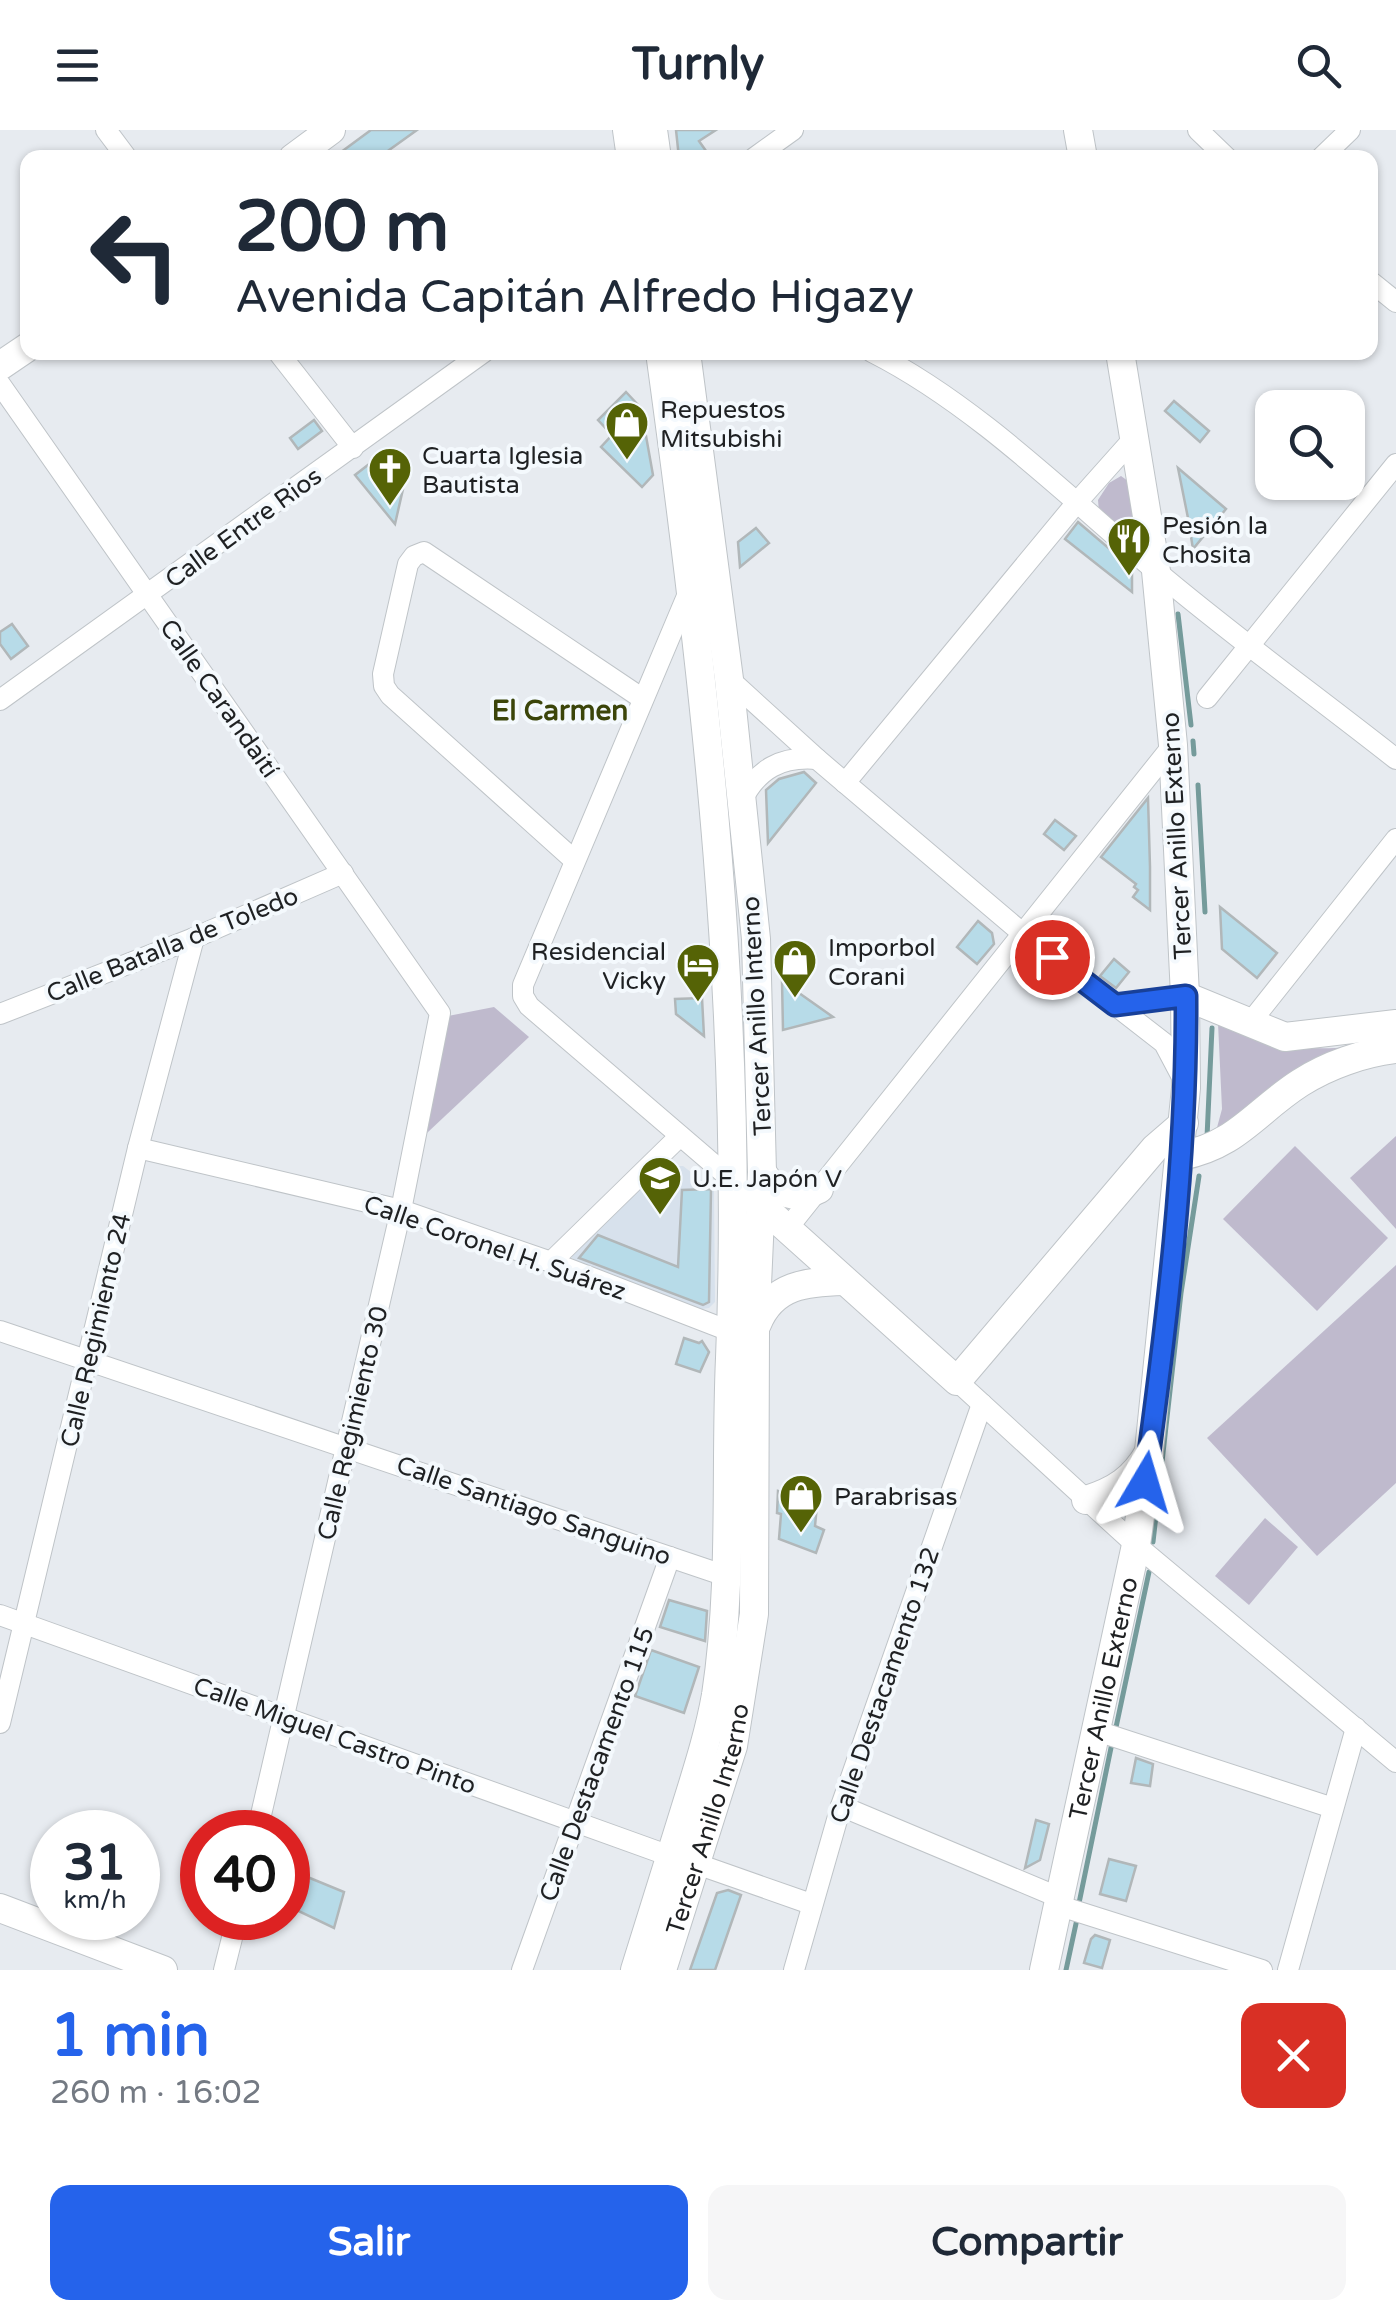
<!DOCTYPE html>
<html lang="es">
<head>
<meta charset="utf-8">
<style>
	:root { --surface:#fff; --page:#f6f6f7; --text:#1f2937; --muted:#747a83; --accent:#2563eb }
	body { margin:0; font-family:"Varela Round",sans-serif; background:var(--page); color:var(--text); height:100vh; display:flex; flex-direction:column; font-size:38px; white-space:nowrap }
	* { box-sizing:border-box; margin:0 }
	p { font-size:32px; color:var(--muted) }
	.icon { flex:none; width:55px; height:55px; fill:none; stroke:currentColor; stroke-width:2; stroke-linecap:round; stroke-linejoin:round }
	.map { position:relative; height:1840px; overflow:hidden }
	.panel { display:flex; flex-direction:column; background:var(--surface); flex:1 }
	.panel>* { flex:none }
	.guide { position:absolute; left:20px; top:20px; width:1358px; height:210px; border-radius:20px; box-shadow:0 2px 8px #0004; background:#fff; color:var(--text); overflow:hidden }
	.controls { position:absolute; left:1255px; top:260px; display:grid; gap:20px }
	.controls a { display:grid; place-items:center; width:110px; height:110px; border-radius:20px; background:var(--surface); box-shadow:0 2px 8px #0004; font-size:50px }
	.speed { position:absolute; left:30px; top:1680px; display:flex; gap:20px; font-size:50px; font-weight:700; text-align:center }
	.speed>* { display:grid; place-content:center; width:130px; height:130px; border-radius:50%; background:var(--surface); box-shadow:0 2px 8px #0004; line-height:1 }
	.speed small { font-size:25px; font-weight:400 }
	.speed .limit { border:15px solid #d22; background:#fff; color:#111 }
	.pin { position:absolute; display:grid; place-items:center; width:85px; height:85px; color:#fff; margin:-42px; border:5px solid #fff; border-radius:50%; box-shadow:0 2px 10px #0007 }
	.me { position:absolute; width:110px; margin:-55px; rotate:7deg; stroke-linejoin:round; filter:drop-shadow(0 0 8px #0008) }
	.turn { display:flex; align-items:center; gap:35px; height:210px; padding:0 50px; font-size:45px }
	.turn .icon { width:130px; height:130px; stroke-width:2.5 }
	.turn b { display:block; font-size:70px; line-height:85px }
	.round { display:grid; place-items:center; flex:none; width:105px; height:105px; border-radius:20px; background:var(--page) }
	.overview { display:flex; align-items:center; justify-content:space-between; height:170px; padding:0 50px }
	h1 { font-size:60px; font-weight:700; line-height:75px; color:var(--accent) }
	.cta { display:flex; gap:20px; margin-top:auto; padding:20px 50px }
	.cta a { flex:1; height:115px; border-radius:20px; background:var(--accent); color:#fff; font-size:40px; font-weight:700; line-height:115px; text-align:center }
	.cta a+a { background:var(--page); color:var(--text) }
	header { display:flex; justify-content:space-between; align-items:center; height:130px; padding:0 50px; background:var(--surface); font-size:45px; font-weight:700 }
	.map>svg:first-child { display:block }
	.built { fill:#d7e1ec }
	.park { fill:#bfbacd }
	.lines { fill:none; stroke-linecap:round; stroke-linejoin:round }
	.stream { stroke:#759b9b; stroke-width:5 }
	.building { fill:#b7dbe8; stroke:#b1b7b9; stroke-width:2.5 }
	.street-casing { stroke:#bfc4c8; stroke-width:22 }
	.secondary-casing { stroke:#bfc4c8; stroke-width:30 }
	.street { stroke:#fff; stroke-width:20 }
	.secondary { stroke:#fff; stroke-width:28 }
	.route-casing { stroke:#184099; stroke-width:25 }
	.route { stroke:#2563eb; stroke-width:18 }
	.labels { text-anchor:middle; stroke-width:8; stroke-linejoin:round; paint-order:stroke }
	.poi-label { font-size:25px; fill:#1f2123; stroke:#f4f9fd; text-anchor:start }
	.street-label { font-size:25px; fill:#1f2123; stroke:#f4f9fd }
	.neighbourhood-label { font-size:28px; font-weight:bold; fill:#3b450a; stroke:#f4f9fd }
</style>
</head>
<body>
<header><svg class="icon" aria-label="menu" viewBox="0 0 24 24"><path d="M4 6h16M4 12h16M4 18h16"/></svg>Turnly<svg class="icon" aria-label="search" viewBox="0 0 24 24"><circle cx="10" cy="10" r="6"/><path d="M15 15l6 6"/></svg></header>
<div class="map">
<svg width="1396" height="1840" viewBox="0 0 1396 1840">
	<rect width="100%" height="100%" fill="#e7ebf0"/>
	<!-- built -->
	<polygon class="built" points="661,1036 683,1036 714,1060 715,1172 709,1178 702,1179 577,1134 569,1124"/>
	<!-- park -->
	<g class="park">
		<polygon points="1121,346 1135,356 1142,405 1124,403 1099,382 1098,370 1109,353"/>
		<polygon points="494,877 529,907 427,1003 448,886"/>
		<path d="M1218 893C1262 913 1300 922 1348 917L1215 1005 1222 979Z"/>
		<polygon points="1396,1006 1396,1099 1350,1048"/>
		<polygon points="1295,1016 1388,1108 1317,1181 1223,1089"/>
		<polygon points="1396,1135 1396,1353 1317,1426 1207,1308"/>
		<polygon points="1265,1388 1298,1417 1249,1475 1215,1446"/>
	</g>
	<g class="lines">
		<!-- stream -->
		<g class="stream">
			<polyline points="1178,484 1191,595"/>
			<polyline points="1193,611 1194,624"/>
			<polyline points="1198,655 1205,782"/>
			<polyline points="1207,1007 1212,898"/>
			<polyline points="1153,1412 1181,1163 1199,1046"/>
			<polyline points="1115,1602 1149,1442"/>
			<polyline points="1078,1778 1112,1613"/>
			<polyline points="1066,1840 1077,1789"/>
		</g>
	</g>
	<!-- building -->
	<g class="building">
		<polygon points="371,0 417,0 378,28 333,28"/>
		<polygon points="676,0 716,0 699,11 711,28 679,28"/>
		<polygon points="626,262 641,278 653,345 642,357 601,317 612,305 598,290"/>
		<polygon points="1174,271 1209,301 1200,312 1165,281"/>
		<polygon points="314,290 322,301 298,319 290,308"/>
		<polygon points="377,328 403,359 395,394 355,345"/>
		<polygon points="1178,338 1226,379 1193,419 1188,388"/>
		<polygon points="1078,392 1132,438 1132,462 1065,409"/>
		<polygon points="756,398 769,413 740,437 738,412"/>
		<polygon points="12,494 28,516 11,529 0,514 0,502"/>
		<polygon points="804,642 816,653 768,713 766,660 779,649"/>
		<polygon points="1148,668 1150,737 1150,780 1133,767 1138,760 1134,757 1136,754 1101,727"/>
		<polygon points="1055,690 1076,706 1064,720 1044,704"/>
		<polygon points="1220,777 1277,823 1257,848 1222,819"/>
		<polygon points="978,791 992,803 994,814 977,834 957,817"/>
		<polygon points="1114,829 1129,842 1116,858 1100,846"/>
		<polygon points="782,851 833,887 783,900"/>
		<polygon points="702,868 704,906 676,884 675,869"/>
		<polygon points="711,1059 709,1172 703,1175 579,1128 598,1105 678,1137 682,1060"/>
		<polygon points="684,1208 699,1213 702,1211 709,1222 700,1242 676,1234"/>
		<polygon points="778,1361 817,1375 815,1396 824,1400 816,1423 779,1409 781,1384 777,1383"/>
		<polygon points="669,1470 707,1481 705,1511 660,1497"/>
		<polygon points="651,1520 699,1537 684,1583 635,1566"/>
		<polygon points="1136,1628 1153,1634 1150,1656 1131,1653"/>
		<polygon points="1036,1690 1049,1694 1040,1730 1025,1738"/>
		<polygon points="1109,1729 1136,1736 1126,1771 1100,1764"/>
		<polygon points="288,1739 344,1762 334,1798 288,1776"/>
		<polygon points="728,1760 741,1765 715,1840 690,1840 717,1763"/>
		<polygon points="1095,1805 1110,1810 1102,1838 1084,1833 1091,1809"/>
	</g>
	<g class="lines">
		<defs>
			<g id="street">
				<polyline points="106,0 127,28"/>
				<polyline points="1198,0 1227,28"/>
				<polyline points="754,28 793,0"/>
				<polyline points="1321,28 1350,0"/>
				<polyline points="1370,151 1396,172"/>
				<polyline points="278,222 353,318"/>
				<path d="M872 222C975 274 1068 367 1156 441 1233 506 1316 566 1396 629"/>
				<polyline points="0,254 440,883 401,1080 257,1702"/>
				<polyline points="690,459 523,855 523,866 529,876 732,1050"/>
				<polyline points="729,549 817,629 1021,802 1164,913 1182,947"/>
				<polyline points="1207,568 1396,334"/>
				<polyline points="0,570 484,222"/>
				<polyline points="845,653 1078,371 1135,307"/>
				<path d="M742 670C758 639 781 626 817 629"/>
				<polyline points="574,730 390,565 384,556 383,544 408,434 414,426 424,422 643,569"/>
				<polyline points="1115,875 1185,866"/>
				<polyline points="0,884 194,808 343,743"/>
				<polyline points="1249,894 1396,709"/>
				<polyline points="138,1018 401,1080 551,1132 732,1202"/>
				<polyline points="787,1099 1173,615"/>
				<polyline points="551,1132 680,1006"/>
				<polyline points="0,1201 726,1446"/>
				<polyline points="957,1251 1136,1415 1396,1632"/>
				<polyline points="0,1485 670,1726"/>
				<polyline points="0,1593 138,1018 194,808"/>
				<polyline points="1097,1601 1333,1678"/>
				<polyline points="841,1676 1058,1767"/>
				<polyline points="697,1734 811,1774"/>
				<polyline points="1057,1775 1262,1840"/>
				<polyline points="224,1840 237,1788"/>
				<polyline points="522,1840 670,1427"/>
				<polyline points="794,1840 841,1676 982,1274"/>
				<polyline points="1288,1840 1356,1598"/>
			</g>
			<g id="secondary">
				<polyline points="627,0 631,28"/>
				<polyline points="653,0 657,28"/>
				<polyline points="1078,0 1083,28"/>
				<polyline points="293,28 331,0"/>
				<polyline points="0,236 28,217"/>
				<polyline points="1185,866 1285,907 1396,894"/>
				<path d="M1181 1026C1237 1015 1255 982 1300 953 1328 935 1363 923 1396 919"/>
				<path d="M762 1042C776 1064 795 1071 819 1059"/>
				<polyline points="753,1068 957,1251 1155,1018 1184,993"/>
				<path d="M757 1194C773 1154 807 1152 844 1151"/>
				<path d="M1086 1370C1115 1361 1134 1349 1149 1322"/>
				<polyline points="0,1778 163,1840"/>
				<path d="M635 1840C651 1788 667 1736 684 1683 696 1644 709 1605 716 1565 733 1453 725 1340 730 1228 744 891 706 556 660 222"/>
				<path id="s1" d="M662 1840 733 1616 754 1484 755 1200 762 1042 756 809 729 549 686 222"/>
				<path id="s2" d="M1044 1840 1136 1415 1149 1321 1186 958 1185 866 1173 615 1156 441 1120 222"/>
			</g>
		</defs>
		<!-- street casing -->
		<use href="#street" class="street-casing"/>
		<!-- secondary casing -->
		<use href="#secondary" class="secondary-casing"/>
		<!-- street -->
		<use href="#street" class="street"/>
		<!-- secondary -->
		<use href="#secondary" class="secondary"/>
	</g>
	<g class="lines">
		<defs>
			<path id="route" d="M1052 827 1115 875 1186 866C1187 1029 1167 1192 1145 1352"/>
		</defs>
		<!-- route casing -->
		<use href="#route" class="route-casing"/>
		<!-- route -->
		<use href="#route" class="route"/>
	</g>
	<!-- icons -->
	<defs>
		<symbol id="shop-pin" viewBox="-11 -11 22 30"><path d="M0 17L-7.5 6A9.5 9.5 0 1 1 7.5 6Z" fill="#556306" stroke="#f4f9fd"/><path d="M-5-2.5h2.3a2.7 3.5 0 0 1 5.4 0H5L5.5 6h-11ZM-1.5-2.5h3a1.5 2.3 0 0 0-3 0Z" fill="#fff"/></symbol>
		<symbol id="church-pin" viewBox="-11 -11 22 30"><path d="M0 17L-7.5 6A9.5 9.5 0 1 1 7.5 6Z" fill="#556306" stroke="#f4f9fd"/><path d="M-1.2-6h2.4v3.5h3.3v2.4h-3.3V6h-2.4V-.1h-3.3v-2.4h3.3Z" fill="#fff"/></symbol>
		<symbol id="restaurant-pin" viewBox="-11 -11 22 30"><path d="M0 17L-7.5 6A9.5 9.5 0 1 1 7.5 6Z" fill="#556306" stroke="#f4f9fd"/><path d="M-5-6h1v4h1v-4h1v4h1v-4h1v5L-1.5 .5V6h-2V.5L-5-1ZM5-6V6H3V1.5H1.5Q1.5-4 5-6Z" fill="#fff"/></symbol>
		<symbol id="hotel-pin" viewBox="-11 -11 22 30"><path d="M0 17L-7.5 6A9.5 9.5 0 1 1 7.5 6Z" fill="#556306" stroke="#f4f9fd"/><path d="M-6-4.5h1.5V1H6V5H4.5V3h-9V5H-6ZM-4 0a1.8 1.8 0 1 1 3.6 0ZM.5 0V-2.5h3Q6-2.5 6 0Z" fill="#fff"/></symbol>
		<symbol id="school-pin" viewBox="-11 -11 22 30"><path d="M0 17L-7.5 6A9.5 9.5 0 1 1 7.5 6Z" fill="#556306" stroke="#f4f9fd"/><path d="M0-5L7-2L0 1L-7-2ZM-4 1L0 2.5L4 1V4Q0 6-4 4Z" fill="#fff"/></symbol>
	</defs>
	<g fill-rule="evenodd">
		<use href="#shop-pin" x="602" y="268" width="50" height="68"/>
		<use href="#church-pin" x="365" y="314" width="50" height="68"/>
		<use href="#restaurant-pin" x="1104" y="384" width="50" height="68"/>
		<use href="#shop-pin" x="770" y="806" width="50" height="68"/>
		<use href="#hotel-pin" x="673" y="810" width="50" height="68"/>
		<use href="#school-pin" x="635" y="1023" width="50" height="68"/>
		<use href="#shop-pin" x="776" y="1341" width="50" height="68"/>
	</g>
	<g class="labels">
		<!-- poi labels -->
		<g class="poi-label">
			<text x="660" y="288">Repuestos<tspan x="660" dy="29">Mitsubishi</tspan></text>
			<text x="422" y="334">Cuarta Iglesia<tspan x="422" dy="29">Bautista</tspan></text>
			<text x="1162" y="404">Pesión la<tspan x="1162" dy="29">Chosita</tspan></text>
			<text x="828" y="826">Imporbol<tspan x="828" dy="29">Corani</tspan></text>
			<text x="666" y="830" text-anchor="end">Residencial<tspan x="666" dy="29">Vicky</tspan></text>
			<text x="692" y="1057">U.E. Japón V</text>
			<text x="834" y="1375">Parabrisas</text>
		</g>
		<!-- street labels -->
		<g class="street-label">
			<text transform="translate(243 397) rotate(-36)" y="9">Calle Entre Rios</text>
			<text transform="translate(220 568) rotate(55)" y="9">Calle Carandaití</text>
			<text transform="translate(1176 706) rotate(-93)" y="9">Tercer Anillo Externo</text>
			<text transform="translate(172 814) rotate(-22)" y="9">Calle Batalla de Toledo</text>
			<text transform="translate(756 886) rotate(-93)" y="9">Tercer Anillo Interno</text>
			<text transform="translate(495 1117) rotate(19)" y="9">Calle Coronel H. Suárez</text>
			<text transform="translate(95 1200) rotate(-77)" y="9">Calle Regimiento 24</text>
			<text transform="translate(352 1293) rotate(-77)" y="9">Calle Regimiento 30</text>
			<text transform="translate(534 1380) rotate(19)" y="9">Calle Santiago Sanguino</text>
			<text transform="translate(884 1555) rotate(-71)" y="9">Calle Destacamento 132</text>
			<text dy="9" stroke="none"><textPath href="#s2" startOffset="278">Tercer Anillo Externo</textPath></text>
			<text transform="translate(335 1605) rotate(20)" y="9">Calle Miguel Castro Pinto</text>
			<text transform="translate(596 1634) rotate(-70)" y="9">Calle Destacamento 115</text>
			<text dy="9" stroke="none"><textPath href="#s1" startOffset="158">Tercer Anillo Interno</textPath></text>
		</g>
		<!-- neighbourhood labels -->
		<g class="neighbourhood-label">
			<text x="560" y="590">El Carmen</text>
		</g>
	</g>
</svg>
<div class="controls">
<a><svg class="icon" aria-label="search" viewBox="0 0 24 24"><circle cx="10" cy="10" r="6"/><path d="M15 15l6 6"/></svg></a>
</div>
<div class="speed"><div>31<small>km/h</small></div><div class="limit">40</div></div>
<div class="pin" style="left:1052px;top:827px;background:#d93025"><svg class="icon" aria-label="arrive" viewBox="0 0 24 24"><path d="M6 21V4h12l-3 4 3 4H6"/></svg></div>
<svg class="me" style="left:1145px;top:1352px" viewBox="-20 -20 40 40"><path d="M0-17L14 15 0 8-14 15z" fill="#2563eb" stroke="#fff" stroke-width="4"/></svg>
<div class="guide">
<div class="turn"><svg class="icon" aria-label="left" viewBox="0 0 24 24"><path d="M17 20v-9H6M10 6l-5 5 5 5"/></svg><div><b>200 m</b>Avenida Capitán Alfredo Higazy</div></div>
</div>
</div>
<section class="panel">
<div class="overview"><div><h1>1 min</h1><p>260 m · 16:02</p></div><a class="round" style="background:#d93025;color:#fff"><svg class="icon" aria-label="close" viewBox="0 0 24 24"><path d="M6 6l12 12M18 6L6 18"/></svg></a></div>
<div class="cta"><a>Salir</a><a>Compartir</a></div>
</section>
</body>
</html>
